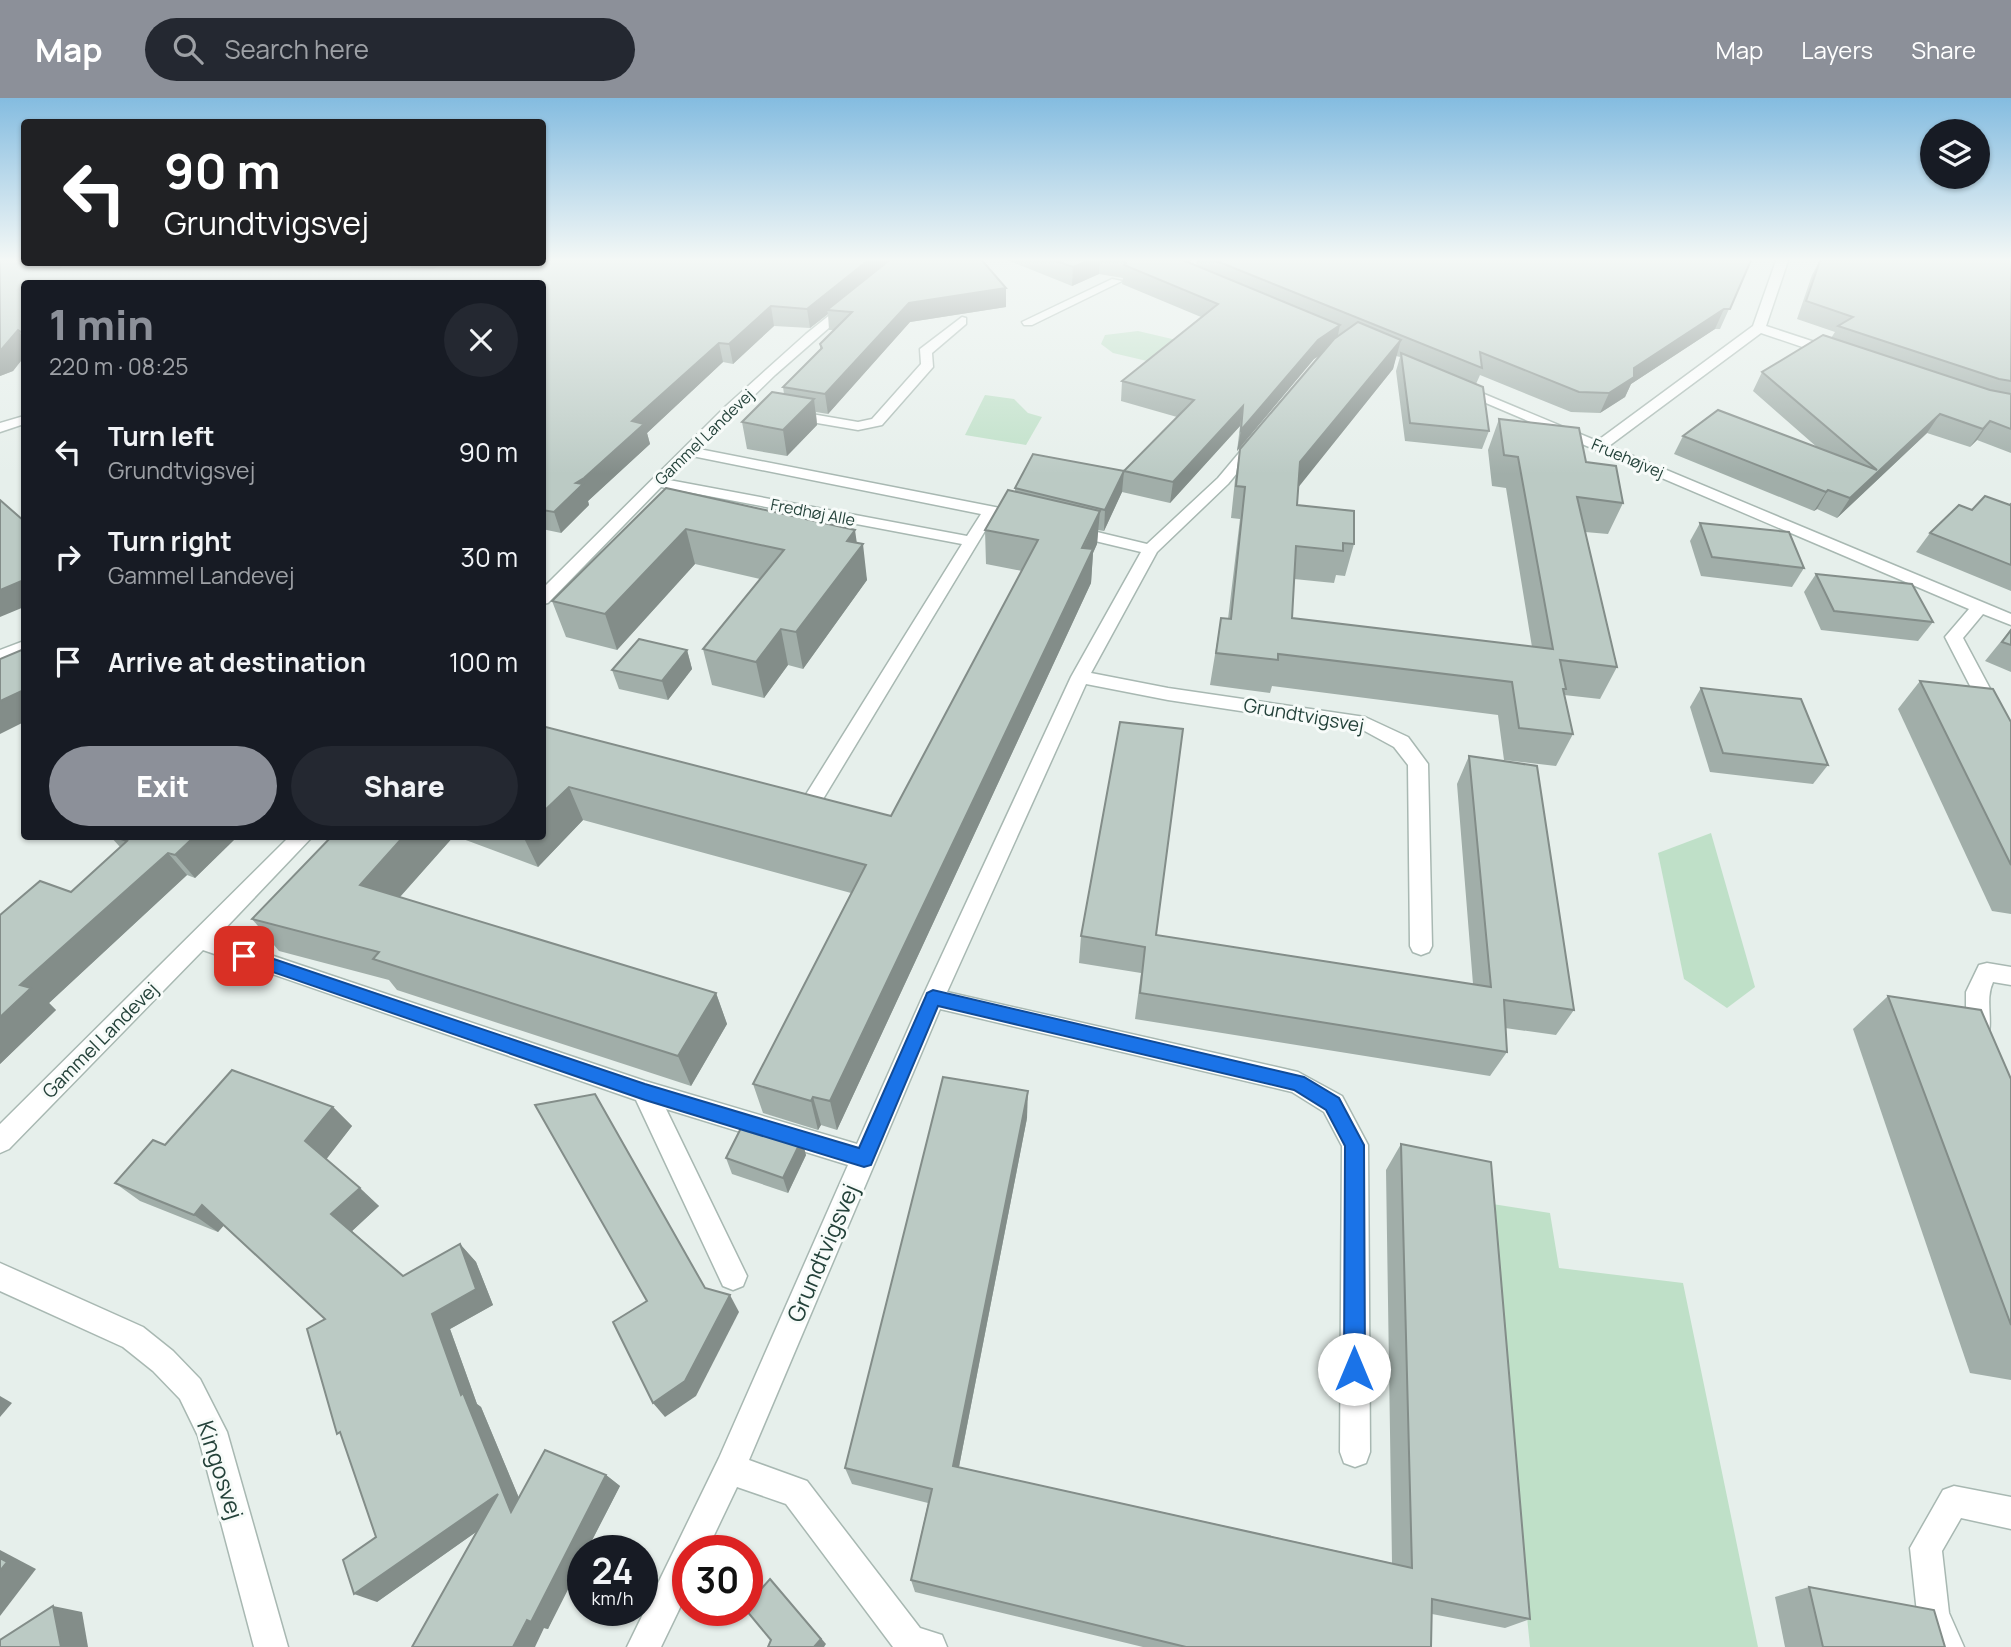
<!DOCTYPE html>
<html lang="en">
<head>
<meta charset="utf-8">
<style>
	:root { --surface:#171b24; --page:#242831; --text:#f1f3f6; --muted:#9ea1a6; --accent:#8c9099 }
	body { margin:0; font-family:Manrope,sans-serif; background:var(--page); color:var(--text); height:100vh; display:flex; flex-direction:column; font-size:26px; white-space:nowrap }
	* { box-sizing:border-box; margin:0 }
	p { font-size:23px; color:var(--muted) }
	.icon { flex:none; width:38px; height:38px; fill:none; stroke:currentColor; stroke-width:2; stroke-linecap:round; stroke-linejoin:round }
	.map { position:relative; flex:1; overflow:hidden }
	.sheet { position:absolute; left:21px; top:182px; width:525px; height:560px; display:flex; flex-direction:column; background:var(--surface); border-radius:7px; box-shadow:0 2px 5px #0004 }
	.sheet>* { flex:none }
	.guide { position:absolute; left:21px; top:21px; width:525px; height:147px; border-radius:7px; box-shadow:0 2px 5px #0004; background:#202124; color:#fff; overflow:hidden }
	.buttons { position:absolute; left:1920px; top:21px; display:grid; gap:14px }
	.buttons a { display:grid; place-items:center; width:70px; height:70px; border-radius:50%; background:var(--surface); box-shadow:0 2px 5px #0004; font-size:35px }
	.speed { position:absolute; left:567px; top:1437px; display:flex; gap:14px; font-size:35px; font-weight:700; text-align:center }
	.speed>* { display:grid; place-content:center; width:91px; height:91px; border-radius:50%; background:var(--surface); box-shadow:0 2px 5px #0004; line-height:1 }
	.speed small { font-size:18px; font-weight:400 }
	.speed .limit { border:10px solid #d22; background:#fff; color:#111 }
	.pin { position:absolute; display:grid; place-items:center; width:60px; height:60px; color:#fff; margin:-30px; border-radius:14px; box-shadow:0 4px 10px #0006 }
	.me { position:absolute; width:77px; margin:-38px; rotate:0deg; stroke-linejoin:round; filter:drop-shadow(0 0 5px #0008) }
	.turn { display:flex; align-items:center; gap:24px; height:147px; padding:0 28px; font-size:32px }
	.turn .icon { width:91px; height:91px; stroke-width:2.5 }
	.turn b { display:block; font-size:49px; line-height:60px }
	.round { display:grid; place-items:center; flex:none; width:74px; height:74px; border-radius:37px; background:var(--page) }
	.head { display:flex; align-items:center; justify-content:space-between; height:119px; padding:0 28px }
	h1 { font-size:42px; font-weight:800; line-height:52px; color:var(--accent) }
	.primary-button { display:flex; gap:14px; margin-top:auto; padding:14px 28px }
	.primary-button a { flex:1; height:80px; border-radius:42px; background:var(--accent); color:#fff; font-size:28px; font-weight:800; line-height:80px; text-align:center }
	.primary-button a+a { background:var(--page); color:var(--text) }
	ul { padding:0; list-style:none }
	li { display:flex; align-items:center; gap:21px; height:105px; padding:0 28px }
	li div { flex:1 }
	li b { display:block; font-size:26px }
	li em { font-style:normal }
	header { display:flex; align-items:center; gap:42px; box-sizing:border-box; height:98px; padding:0 35px; background:var(--accent); color:#fff }
	header strong { font-size:33px }
	nav { display:flex; gap:38px; margin-inline-start:auto; font-size:24px }
	.search { width:490px; height:63px; background:var(--page); display:flex; align-items:center; gap:18px; box-sizing:border-box; padding:0 24px; border-radius:38px; color:var(--muted); font-size:26px }
	.map>svg:first-child { display:block }
	.green { fill:#bfe0c8 }
	.lines { fill:none; stroke-linecap:round; stroke-linejoin:round }
	.minor-casing { stroke:#a8b8b2; stroke-width:3 }
	.minor { fill:#fff; fill-rule:evenodd }
	.wall { fill:#a1aea9; fill-rule:evenodd }
	.shaded-wall { fill:#838d89 }
	.building { fill:#bbcac4; stroke:#838d89; stroke-width:2 }
	.route { fill:#1a73e8; stroke:#114b97; stroke-width:2 }
	.labels { text-anchor:middle; stroke-width:6; stroke-linejoin:round; paint-order:stroke }
	.far-street-label { font-size:16px; fill:#24423a; stroke:#f7fbf9 }
	.street-label { font-size:19px; fill:#24423a; stroke:#f7fbf9 }
	.near-street-label { font-size:23px; fill:#24423a; stroke:#f7fbf9 }
</style>
</head>
<body>
<header>
<strong>Map</strong>
<div class="search"><svg class="icon" aria-label="search" viewBox="0 0 24 24"><circle cx="10" cy="10" r="6"/><path d="M15 15l6 6"/></svg>Search here</div>
<nav><a>Map</a><a>Layers</a><a>Share</a></nav>
</header>
<div class="map">
<svg width="2011" height="1549" viewBox="0 0 2011 1549">
	<rect width="100%" height="100%" fill="#e6efeb"/>
	<!-- green -->
	<g class="green">
		<polygon points="1138,233 1185,244 1147,263 1113,255 1101,246 1105,237"/>
		<polygon points="985,297 1014,301 1028,315 1042,319 1026,347 965,337"/>
		<polygon points="1711,735 1755,889 1727,910 1684,881 1658,755"/>
		<polygon points="1486,1105 1550,1115 1559,1170 1683,1185 1758,1549 1530,1549"/>
	</g>
	<g class="lines">
		<defs>
			<g id="minor">
				<polygon points="1777,160 1789,160 1766,228 1839,252 1839,258 1829,258 1761,235 1609,348 2011,516 2011,527 1983,516 1963,540 2011,630 2011,655 2004,653 2001,648 1945,539 1969,511 1453,291 1460,287 1465,288 1597,343 1753,228"/>
				<polygon points="1112,181 1122,183 1032,227 1024,227 1022,224"/>
				<path d="M851 200 857 204 855 207 775 277 699 351 1000 410 1008 415 1005 418H994L817 711 810 713 786 707 783 702 786 697 793 695 805 698 962 446 661 389 548 505 542 506V491L726 308 806 236ZM692 358 981 416 967 438 669 382Z"/>
				<polygon points="962,219 966,220 966,226 932,255 933,269 882,327 858,332 788,320 781,316 788,312 858,324 872,321 921,266 920,251"/>
				<polygon points="24,318 24,326 0,334 0,325"/>
				<polygon points="1254,342 1261,346 1228,386 1157,454 1091,575 1168,590 1365,619 1408,639 1428,666 1432,848 1429,854 1421,857 1413,854 1410,848 1408,667 1394,649 1361,631 1168,602 1086,586 947,894 1298,974 1342,998 1368,1047 1370,1354 1366,1365 1355,1369 1344,1365 1340,1354 1342,1048 1324,1014 1292,994 940,911 749,1362 807,1383 920,1530 942,1537 947,1549 893,1549 786,1406 737,1389 707,1452 688,1452 688,1493 661,1549 627,1549 719,1360 848,1067 666,1011 747,1178 743,1188 733,1192 723,1188 636,1002 203,852 9,1051 0,1055 0,1026 290,738 313,738 217,839 645,983 857,1046 922,900 1071,579 1141,454 1066,436 1064,433 1072,428 1147,446 1218,380 1249,343"/>
				<polygon points="24,543 24,555 0,565 0,552"/>
				<path d="M1987 865 2011 869V887L1993 884C1984 903 1995 925 1986 944L1978 947 1970 944 1966 937V894L1979 867Z"/>
				<polygon points="0,1165 143,1229 173,1253 200,1281 227,1334 288,1549 254,1549 198,1338 180,1301 153,1273 123,1249 0,1193"/>
				<polygon points="1954,1388 2011,1399 2011,1431 1961,1420 1942,1453 1949,1515 1964,1549 1930,1549 1917,1515 1910,1450 1943,1392"/>
			</g>
		</defs>
		<!-- minor casing -->
		<use href="#minor" class="minor-casing"/>
		<!-- minor -->
		<use href="#minor" class="minor"/>
	</g>
	<!-- wall -->
	<g class="wall">
		<polygon points="0,160 24,160 24,164 38,164 44,169 54,170 48,164 542,164 542,160 980,160 1006,190 1006,209 910,224 828,316 816,314 817,327 787,358 747,351 742,324 772,294 784,296 783,289 820,251 820,246 834,232 829,232 828,216 810,230 774,228 733,266 723,264 647,335 650,346 588,403 589,407 561,435 542,431 542,186 24,186 24,259 13,273 0,278"/>
		<path d="M1002 160H1752L1720 231H1715L1631 286 1625 299 1600 315 1571 314 1480 277 1476 286 1489 333 1482 351 1405 343 1396 273 1400 259 1396 258 1393 271 1298 389 1297 407 1354 446 1345 478 1336 477 1334 485 1294 481 1292 520 1532 549 1506 390 1492 388 1488 352 1499 321 1586 364 1623 405 1608 436 1585 434 1617 569 1600 601 1564 597 1573 636 1556 668 1504 662 1498 617 1272 588 1270 595 1210 587 1221 520 1228 521 1240 421 1231 420 1235 382 1240 351 1322 256 1314 261 1237 353 1240 328 1170 405 1122 394 1104 433 1098 432 1097 446 1093 455 1091 485 837 1032 821 1027 818 1032 763 1015 753 986 851 795 583 722 538 769 455 738H542V628L891 718 1022 473 986 466 985 432 1015 394V390L1124 373 1177 319 1121 303 1122 283 1201 219 1122 186 1123 180 1099 176 1072 188ZM1197 160 1196 167 1188 164Z"/>
		<polygon points="1821,160 2011,160 2011,355 1977,342 1970,349 1927,335 1837,420 1817,411 1814,413 1674,356 1683,338 1818,350 1753,293 1762,274 1831,240 1835,234 1797,221 1812,177"/>
		<polygon points="666,390 857,445 867,482 803,571 788,567 764,600 712,587 703,551 760,481 695,466 617,552 566,539 552,503"/>
		<polygon points="2011,406 2011,493 1916,454 1930,435 1972,412"/>
		<polygon points="1700,425 1804,470 1792,489 1701,478 1690,443"/>
		<polygon points="1816,476 1933,524 1918,543 1821,532 1804,494"/>
		<polygon points="2011,531 2011,574 1985,563"/>
		<polygon points="687,552 692,571 668,602 619,591 612,572"/>
		<polygon points="1920,583 2011,624 2011,816 1992,813 1898,611"/>
		<polygon points="1701,590 1828,667 1813,686 1710,674 1690,609"/>
		<polygon points="1469,658 1574,912 1556,937 1505,930 1507,954 1490,978 1135,921 1141,875 1079,865 1081,838 1156,837 1473,886 1457,686"/>
		<polygon points="110,738 238,738 195,780 187,777 49,905 56,912 0,966 0,817 71,794 120,749"/>
		<polygon points="332,738 454,738 400,799 716,895 727,926 691,988 397,892 389,882 279,853 252,821"/>
		<polygon points="1888,898 2011,981 2011,1282 1970,1275 1853,931"/>
		<polygon points="333,1009 352,1028 326,1061 379,1108 352,1133 403,1178 460,1146 476,1164 493,1207 450,1231 477,1306 481,1309 519,1400 606,1377 620,1388 587,1452 583,1452 548,1531 544,1530 476,1434 377,1504 376,1439 325,1221 224,1127 218,1134 140,1103 115,1085 165,1047"/>
		<polygon points="1027,1020 959,1369 1392,1465 1386,1072 1401,1046 1530,1521 1505,1530 1432,1516 1431,1549 1143,1549 915,1494 911,1482 928,1405 852,1386 845,1370"/>
		<polygon points="806,1057 788,1095 732,1076 726,1060"/>
		<polygon points="1809,1489 1945,1549 1785,1549 1775,1499"/>
	</g>
	<!-- shaded-wall -->
	<g class="shaded-wall">
		<polygon points="871,160 895,160 827,212 828,216 810,230 807,211"/>
		<polygon points="1095,160 1100,160 1099,176 1072,188 1073,169"/>
		<polygon points="1180,160 1197,160 1179,167"/>
		<polygon points="468,164 420,186 412,169 413,165"/>
		<polygon points="1006,190 1006,209 910,224 828,316 825,296 909,205"/>
		<polygon points="771,208 774,228 733,266 729,246"/>
		<polygon points="1724,211 1715,231 1631,286 1625,299 1600,315 1609,295 1634,270"/>
		<polygon points="1340,227 1336,247 1314,261 1237,353 1241,332 1318,242"/>
		<polygon points="18,232 24,241 24,259 13,273 0,278 0,253"/>
		<polygon points="1401,242 1393,271 1293,396 1300,364"/>
		<polygon points="719,245 723,264 647,335 650,346 588,403 589,407 561,435 554,414 576,385 632,323"/>
		<polygon points="814,301 817,327 787,358 783,332"/>
		<polygon points="1243,308 1240,328 1170,405 1173,384"/>
		<polygon points="1940,316 1927,335 1837,420 1850,400"/>
		<polygon points="1990,323 1977,342 1970,349 1983,331"/>
		<polygon points="1124,373 1122,394 1104,433 1105,412"/>
		<polygon points="1828,392 1817,411 1814,413 1826,394"/>
		<polygon points="1100,413 1097,446 1093,455 1091,485 837,1032 830,1003"/>
		<polygon points="686,431 695,466 617,552 605,516"/>
		<polygon points="855,432 858,453 863,446 867,482 803,571 796,534 847,443"/>
		<polygon points="24,482 24,509 0,519 0,492"/>
		<polygon points="781,531 788,567 764,600 756,564"/>
		<polygon points="687,552 692,571 668,602 662,583"/>
		<polygon points="24,592 24,624 0,636 0,603"/>
		<polygon points="569,689 583,722 538,769 523,738 542,738 542,715"/>
		<polygon points="195,738 238,738 195,780 175,757"/>
		<polygon points="404,738 454,738 382,819 360,787"/>
		<polygon points="168,755 187,777 49,905 56,912 0,966 0,919 20,887"/>
		<polygon points="716,895 727,926 691,988 678,958"/>
		<polygon points="1028,993 1027,1020 956,1384 953,1368"/>
		<polygon points="813,999 821,1027 818,1032 811,1003"/>
		<polygon points="333,1009 352,1028 325,1063 305,1043"/>
		<polygon points="802,1041 806,1057 788,1095 783,1080"/>
		<polygon points="360,1090 379,1108 351,1134 331,1116"/>
		<polygon points="202,1107 226,1125 218,1134 194,1117"/>
		<polygon points="460,1146 476,1164 493,1207 450,1231 477,1306 481,1309 529,1424 511,1414 510,1410 377,1504 354,1496 461,1297 432,1216"/>
		<polygon points="730,1197 739,1214 696,1298 665,1319 653,1305"/>
		<polygon points="0,1298 12,1305 0,1319"/>
		<polygon points="606,1377 620,1388 587,1452 583,1452 583,1462 548,1531 544,1530 535,1549 513,1549"/>
		<polygon points="0,1452 36,1471 0,1518"/>
		<polygon points="770,1481 826,1546 824,1549 814,1549"/>
		<polygon points="53,1508 82,1514 88,1549 61,1549"/>
	</g>
	<!-- building -->
	<g class="building">
		<polygon points="0,160 24,160 24,164 38,164 44,169 59,170 62,167 59,164 413,164 412,169 433,170 445,164 542,164 542,160 871,160 807,211 771,208 729,246 719,245 632,323 644,326 584,380 576,385 583,386 554,414 542,412 542,186 334,186 331,184 326,186 24,186 24,236 18,232 0,253"/>
		<polygon points="892,160 980,160 1006,190 909,205 825,296 783,289 822,250 820,246 852,214 827,212"/>
		<polygon points="1048,160 1095,160 1073,169"/>
		<polygon points="1113,160 1178,160 1340,227 1318,242 1241,332 1243,308 1173,384 1124,373 1105,412 1015,390 1033,356 1124,373 1194,302 1122,283 1218,206 1124,167 1126,165 1124,162"/>
		<polygon points="1209,160 1752,160 1730,211 1724,211 1634,270 1634,279 1609,295 1579,294 1480,254 1482,270"/>
		<polygon points="1821,160 2011,160 2011,283 1999,281 1838,228 1853,219 1806,203"/>
		<polygon points="1358,224 1401,242 1300,364 1297,407 1354,413 1354,446 1343,445 1343,453 1296,448 1292,520 1553,551 1518,359 1504,357 1499,321 1579,330 1586,364 1616,368 1623,405 1577,399 1617,569 1560,562 1566,591 1563,591 1573,636 1519,630 1512,584 1278,556 1278,562 1216,555 1221,520 1231,521 1245,389 1236,388 1240,351 1334,241"/>
		<polygon points="1823,237 1990,292 2011,296 2011,331 1990,323 1983,331 1940,316 1850,400 1828,392 1826,394 1683,338 1718,312 1877,372 1762,274"/>
		<polygon points="1401,255 1483,289 1489,333 1410,325"/>
		<polygon points="772,294 814,301 783,332 742,324"/>
		<polygon points="666,390 855,432 847,443 863,446 796,534 781,531 756,564 703,551 784,452 686,431 605,516 552,503"/>
		<polygon points="1008,392 1100,413 1082,450 1093,451 830,1003 813,999 811,1003 753,986 866,767 569,689 542,715 542,628 891,718 1038,442 985,432"/>
		<polygon points="1985,398 2010,407 2011,406 2011,467 1930,435 1959,407 1972,412"/>
		<polygon points="0,402 24,423 24,482 0,492"/>
		<polygon points="1700,425 1789,434 1804,470 1712,459"/>
		<polygon points="1816,476 1912,486 1933,524 1834,513"/>
		<polygon points="2011,532 2011,547 2002,544"/>
		<polygon points="639,541 687,552 662,583 612,572"/>
		<polygon points="24,551 24,592 0,603 0,561"/>
		<polygon points="1920,583 1993,591 2011,624 2011,767"/>
		<polygon points="1701,590 1801,601 1828,667 1723,655"/>
		<polygon points="1120,624 1183,631 1156,837 1491,889 1469,658 1537,668 1574,912 1504,902 1507,954 1140,895 1145,849 1081,838"/>
		<polygon points="112,738 195,738 175,757 168,755 20,887 31,890 0,919 0,817 40,783 71,794 127,743"/>
		<polygon points="332,738 404,738 360,787 716,895 678,958 373,861 379,854 252,821"/>
		<polygon points="1888,898 1981,912 2011,981 2011,1227"/>
		<polygon points="232,972 333,1009 305,1043 360,1090 331,1116 403,1178 460,1146 476,1191 432,1216 461,1297 463,1295 511,1414 545,1352 606,1377 531,1524 527,1522 513,1549 412,1549 498,1396 354,1496 343,1462 376,1439 340,1334 337,1336 307,1231 325,1221 202,1107 194,1117 115,1085 153,1042 165,1047"/>
		<polygon points="943,979 1028,993 953,1368 1412,1470 1401,1046 1491,1064 1530,1521 1432,1501 1431,1549 1186,1549 911,1482 932,1391 845,1370"/>
		<polygon points="595,996 705,1190 730,1197 685,1283 653,1305 613,1224 647,1203 535,1007"/>
		<polygon points="744,1024 802,1041 783,1080 726,1060"/>
		<polygon points="0,1460 7,1464 0,1473"/>
		<polygon points="770,1481 821,1541 814,1549 768,1549 771,1542 746,1512 747,1512 747,1507"/>
		<polygon points="1809,1489 1934,1512 1945,1549 1823,1549"/>
		<polygon points="53,1508 61,1549 0,1549 0,1542"/>
	</g>
	<!-- sky -->
	<linearGradient id="sky" x2="0" y2="1"><stop stop-color="#84bce0"/><stop offset="0.43" stop-color="#f4f8f6"/><stop offset="1" stop-color="#f4f8f6" stop-opacity="0"/></linearGradient>
	<rect width="2011" height="376" fill="url(#sky)"/>
	<!-- route -->
	<polygon class="route" points="244,851 645,986 859,1050 925,900 927,895 933,892 1304,979 1339,1000 1364,1047 1365,1271 1362,1279 1354,1282 1347,1279 1344,1271 1345,1048 1326,1012 1294,992 938,908 871,1067 864,1069 645,1002 238,862 235,858 238,853"/>
	<g class="labels">
		<!-- far-street labels -->
		<g class="far-street-label">
			<text transform="translate(704 339) rotate(-44)" y="6">Gammel Landevej</text>
			<text transform="translate(1628 360) rotate(23)" y="6">Fruehøjvej</text>
			<text transform="translate(813 414) rotate(11)" y="6">Fredhøj Alle</text>
		</g>
		<!-- street labels -->
		<g class="street-label">
			<text transform="translate(1304 617) rotate(10)" y="7">Grundtvigsvej</text>
			<text transform="translate(100 942) rotate(-45)" y="7">Gammel Landevej</text>
		</g>
		<!-- near-street labels -->
		<g class="near-street-label">
			<text transform="translate(823 1155) rotate(-67)" y="8">Grundtvigsvej</text>
			<text transform="translate(220 1372) rotate(72)" y="8">Kingosvej</text>
		</g>
	</g>
</svg>
<div class="buttons">
<a><svg class="icon" aria-label="layers" viewBox="0 0 24 24"><path d="M12 4l9 5-9 5-9-5zM3 14l9 5 9-5"/></svg></a>
</div>
<div class="speed"><div>24<small>km/h</small></div><div class="limit">30</div></div>
<div class="pin" style="left:244px;top:858px;background:#d93025"><svg class="icon" aria-label="arrive" viewBox="0 0 24 24"><path d="M6 21V4h12l-3 4 3 4H6"/></svg></div>
<svg class="me" style="left:1354px;top:1271px" viewBox="-20 -20 40 40"><circle r="19" fill="#fff"/><path d="M0-13L10 11 0 6-10 11z" fill="#1a73e8"/></svg>
<div class="guide">
<div class="turn"><svg class="icon" aria-label="left" viewBox="0 0 24 24"><path d="M17 20v-9H6M10 6l-5 5 5 5"/></svg><div><b>90 m</b>Grundtvigsvej</div></div>
</div>
<section class="sheet">
<div class="head"><div><h1>1 min</h1><p>220 m · 08:25</p></div><a class="round"><svg class="icon" aria-label="close" viewBox="0 0 24 24"><path d="M6 6l12 12M18 6L6 18"/></svg></a></div>
<ul>
<li><svg class="icon" aria-label="left" viewBox="0 0 24 24"><path d="M17 20v-9H6M10 6l-5 5 5 5"/></svg><div><b>Turn left</b><p>Grundtvigsvej</p></div><em>90 m</em></li>
<li><svg class="icon" aria-label="right" viewBox="0 0 24 24"><path d="M7 20v-9h11M14 6l5 5-5 5"/></svg><div><b>Turn right</b><p>Gammel Landevej</p></div><em>30 m</em></li>
<li><svg class="icon" aria-label="arrive" viewBox="0 0 24 24"><path d="M6 21V4h12l-3 4 3 4H6"/></svg><div><b>Arrive at destination</b></div><em>100 m</em></li>
</ul>
<div class="primary-button"><a>Exit</a><a>Share</a></div>
</section>
</div>
</body>
</html>
